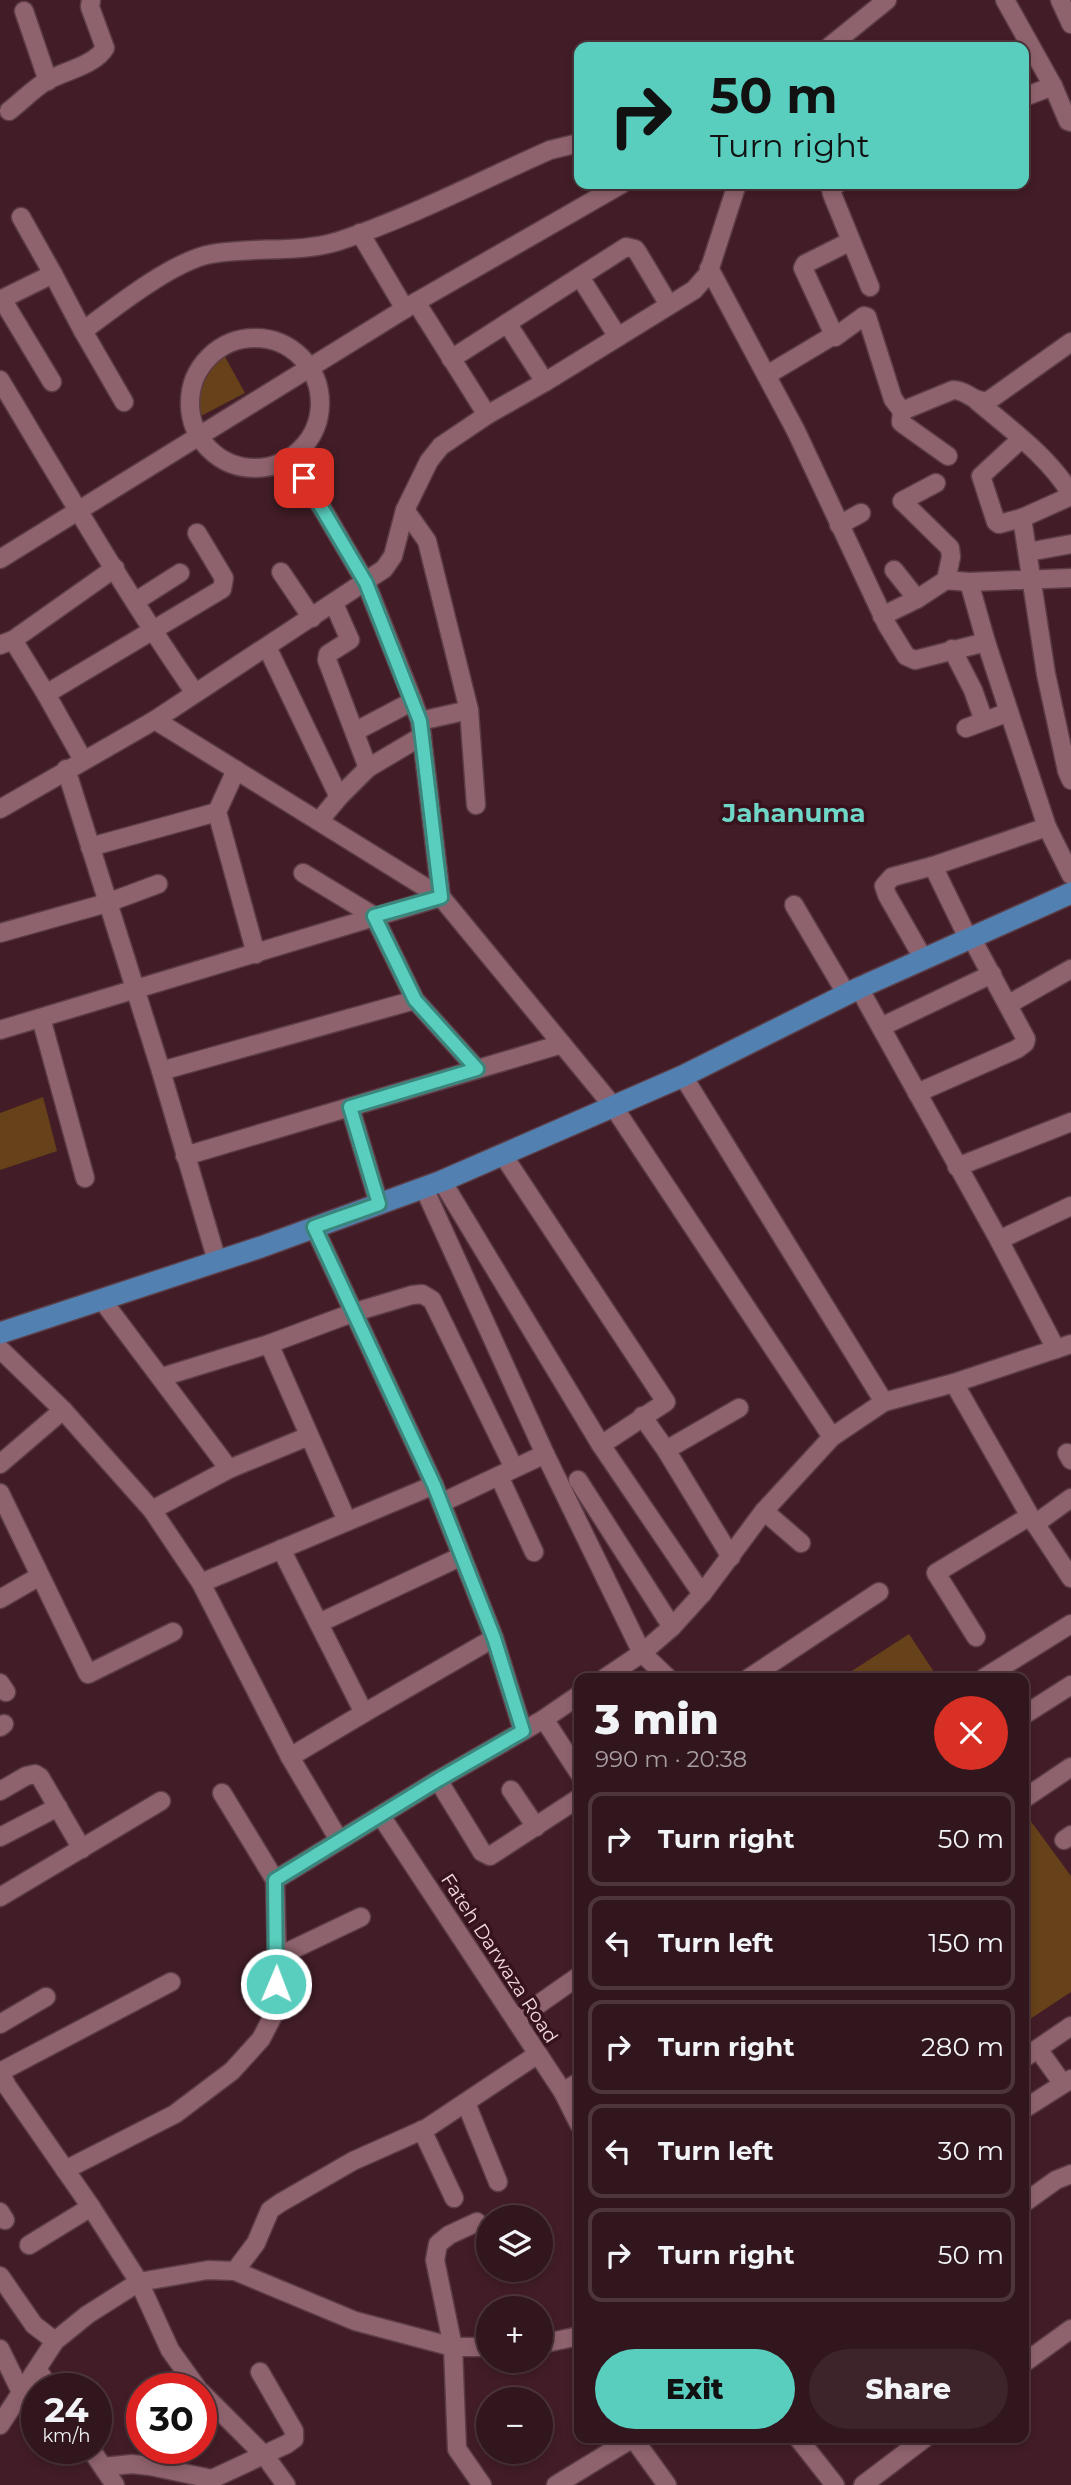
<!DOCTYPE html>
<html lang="en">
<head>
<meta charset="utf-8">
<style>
	:root { --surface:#32161d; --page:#3d232a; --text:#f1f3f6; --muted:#a89fa4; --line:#4d353b; --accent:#59cebe }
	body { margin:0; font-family:Montserrat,sans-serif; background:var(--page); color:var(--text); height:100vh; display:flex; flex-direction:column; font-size:26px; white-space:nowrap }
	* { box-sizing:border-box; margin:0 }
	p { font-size:23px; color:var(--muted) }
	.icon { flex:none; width:38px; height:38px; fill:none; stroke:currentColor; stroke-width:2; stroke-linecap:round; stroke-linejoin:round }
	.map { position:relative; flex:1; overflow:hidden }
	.side { position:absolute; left:574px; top:1673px; width:455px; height:770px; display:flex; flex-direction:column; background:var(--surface); border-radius:14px; box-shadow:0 4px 10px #0003,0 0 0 2px var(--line) }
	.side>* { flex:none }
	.banner { position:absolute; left:574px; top:42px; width:455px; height:147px; border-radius:14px; box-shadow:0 4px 10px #0003,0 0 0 2px var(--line); background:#59cebe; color:#111; overflow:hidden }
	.buttons { position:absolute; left:476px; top:2205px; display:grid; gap:14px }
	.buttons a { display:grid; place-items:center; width:77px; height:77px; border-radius:50%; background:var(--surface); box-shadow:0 4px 10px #0003,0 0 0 2px var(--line); font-size:35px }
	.speed { position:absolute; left:21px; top:2373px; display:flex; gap:14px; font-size:35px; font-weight:700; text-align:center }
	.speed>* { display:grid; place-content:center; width:91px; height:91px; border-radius:50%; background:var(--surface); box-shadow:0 4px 10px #0003,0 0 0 2px var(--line); line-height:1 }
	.speed small { font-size:18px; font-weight:400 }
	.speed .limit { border:10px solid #d22; background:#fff; color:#111 }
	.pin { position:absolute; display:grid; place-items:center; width:60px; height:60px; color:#fff; margin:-30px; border-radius:14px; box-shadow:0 4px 10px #0006 }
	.me { position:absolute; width:77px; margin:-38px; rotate:1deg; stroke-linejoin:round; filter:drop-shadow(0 0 5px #0008) }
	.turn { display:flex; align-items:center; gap:24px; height:147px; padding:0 21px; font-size:32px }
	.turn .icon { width:91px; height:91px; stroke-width:2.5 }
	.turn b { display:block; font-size:49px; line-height:60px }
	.round { display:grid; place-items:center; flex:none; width:74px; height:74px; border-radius:37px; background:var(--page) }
	.summary { display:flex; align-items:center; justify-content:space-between; height:119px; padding:0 21px }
	h1 { font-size:42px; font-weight:800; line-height:52px }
	.button { display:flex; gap:14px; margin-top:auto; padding:14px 21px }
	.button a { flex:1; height:80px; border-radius:42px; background:var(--accent); color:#111; font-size:28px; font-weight:800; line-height:80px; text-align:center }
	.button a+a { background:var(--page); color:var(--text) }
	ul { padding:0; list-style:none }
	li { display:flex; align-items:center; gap:21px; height:94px; margin:0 14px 10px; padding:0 7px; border:4px solid var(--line); border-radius:14px }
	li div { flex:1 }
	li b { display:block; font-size:26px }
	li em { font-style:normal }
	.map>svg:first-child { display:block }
	.green { fill:#674119 }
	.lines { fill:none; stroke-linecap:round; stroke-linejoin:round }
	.minor-casing { stroke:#5c3c46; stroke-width:21 }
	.major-casing { stroke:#5c3c46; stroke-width:24 }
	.minor { stroke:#8f636e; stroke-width:18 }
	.major { stroke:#5280b0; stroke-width:21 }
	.route-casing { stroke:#3a867c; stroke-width:18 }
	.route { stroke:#59cebe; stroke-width:12 }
	.labels { text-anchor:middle; stroke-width:7; stroke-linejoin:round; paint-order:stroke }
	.street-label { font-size:19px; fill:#f2d8de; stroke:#37131e }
	.district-label { font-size:26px; font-weight:bold; fill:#6fd7c8; stroke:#37131e }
</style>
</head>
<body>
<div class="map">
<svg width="1071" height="2485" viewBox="0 0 1071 2485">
	<rect width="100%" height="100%" fill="#421d27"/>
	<!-- green -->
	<g class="green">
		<path d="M224 355 245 393 197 418C192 385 200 377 224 355Z"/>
		<polygon points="43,1097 57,1151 0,1170 0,1113"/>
		<polygon points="909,1634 938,1678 841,1678"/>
		<polygon points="1024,1812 1071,1876 1071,1992 1024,2023"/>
	</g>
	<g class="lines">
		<defs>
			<g id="minor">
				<polyline points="1005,0 1053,86 1068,121 1071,122"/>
				<polyline points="1060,0 1071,24"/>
				<polyline points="24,11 48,81"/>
				<polyline points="829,47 887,0"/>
				<polyline points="1024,97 1053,86"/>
				<path d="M9 111C22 101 34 88 48 80 65 71 95 65 105 48L90 7 91 0"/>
				<polyline points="837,184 831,189 832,194 870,287"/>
				<polyline points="21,217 53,274"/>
				<polyline points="360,233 405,309"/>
				<path d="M851 241 805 264 803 268 835 337 864 316 867 317 893 399 902 411 953 390C968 390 971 402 988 401L1071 342"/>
				<polyline points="709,268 796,431 887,625 906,656 915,660 986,642"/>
				<polyline points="580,277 618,337"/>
				<path d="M2 299 53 274 83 331C115 307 173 261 211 254 253 246 298 254 339 241 411 217 480 181 550 150L579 143"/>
				<polyline points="0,301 2,299 52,382"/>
				<polyline points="416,302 487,415"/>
				<polyline points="507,323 545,382"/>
				<polyline points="83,331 124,402"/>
				<circle cx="255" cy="403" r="65"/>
				<polyline points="451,359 626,247 635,249 638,253 669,305"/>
				<polyline points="767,375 834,335"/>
				<path d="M0 380C63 485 125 592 195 693"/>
				<path d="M977 401C1010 429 1049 457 1071 494"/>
				<polyline points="902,411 901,422 903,424 948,456"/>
				<polyline points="1021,439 981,476 996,522 999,524 1022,518 1071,496"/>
				<polyline points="936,483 902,501 950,548 951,557 946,580"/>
				<polyline points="405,510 427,541 469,710 476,805"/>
				<polyline points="1022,518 1046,674 1067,771 1071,780"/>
				<polyline points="839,525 861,513"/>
				<polyline points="1028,552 1071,544"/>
				<polyline points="0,559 416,302 622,184"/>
				<polyline points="894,570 917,599"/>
				<polyline points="281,572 312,618"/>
				<polyline points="969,582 986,642 1047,827 1071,875"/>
				<polyline points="136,601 180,573"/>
				<polyline points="334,604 350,640 328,654 327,660 368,768"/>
				<polyline points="882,616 917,599 946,580 969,582 1071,578"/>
				<polyline points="13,640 46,694 83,760"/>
				<polyline points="0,645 13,640 115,568"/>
				<polyline points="267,647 339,797"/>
				<polyline points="952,649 973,690 984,721"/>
				<polyline points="46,694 222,589 224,578 197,533"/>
				<polyline points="155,720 441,897 613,1106 832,1437"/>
				<polyline points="420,721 469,710"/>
				<polyline points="966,728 1009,712"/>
				<polyline points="356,731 413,701"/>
				<polyline points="66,769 161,1071 217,1261"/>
				<polyline points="236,770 217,812 256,954"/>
				<polyline points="0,809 155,720 384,569 393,556 405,510 429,461 441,446 487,415 545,382 694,290 708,274 737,184"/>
				<polyline points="319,821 339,797 368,768 422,736"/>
				<polyline points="90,847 217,812"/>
				<polyline points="933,866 968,938"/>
				<polyline points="303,873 374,916 415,1000 477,1069"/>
				<polyline points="794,905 847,995"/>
				<polyline points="0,933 107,903 158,884"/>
				<polyline points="923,958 887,895 884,886 892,877 933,866 1047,827"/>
				<polyline points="859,988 999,1240 1056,1349"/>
				<polyline points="1009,1004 1071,969"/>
				<polyline points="41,1018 85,1178"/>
				<polyline points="881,1027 992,974"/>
				<polyline points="0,1030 441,897 420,721 413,701 366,583 292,457"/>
				<polyline points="161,1071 415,1000"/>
				<polyline points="683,1076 884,1402"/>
				<polyline points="917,1093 1017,1049 1025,1043 1026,1039 971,937"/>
				<polyline points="350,1107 379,1204"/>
				<polyline points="503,1155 666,1402 601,1445"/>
				<polyline points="185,1156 562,1044"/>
				<polyline points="957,1167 1071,1122"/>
				<polyline points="442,1181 601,1445 702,1594"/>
				<polyline points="424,1188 545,1454 642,1653 668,1678"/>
				<polyline points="314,1227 434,1485 494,1638 523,1731"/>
				<polyline points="999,1240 1071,1206"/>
				<polyline points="102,1300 229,1469 152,1510"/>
				<polyline points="269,1344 347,1521"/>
				<polyline points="0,1349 63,1410 152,1510 201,1583 290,1757 339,1840"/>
				<polyline points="162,1377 269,1344 355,1312 412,1295 422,1294 432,1300 514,1468"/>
				<polyline points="954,1383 1030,1516 1071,1578"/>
				<polyline points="642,1416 666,1450 731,1557"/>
				<polyline points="666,1450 739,1408"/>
				<polyline points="1067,1453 1071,1460"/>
				<polyline points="0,1464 63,1410"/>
				<polyline points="229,1469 309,1436"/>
				<polyline points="499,1476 534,1552"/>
				<polyline points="578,1480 672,1627"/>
				<polyline points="0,1493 88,1674 173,1632"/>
				<polyline points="441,1503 545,1454"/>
				<polyline points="764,1511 801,1543"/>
				<polyline points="1035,1524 1071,1498"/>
				<polyline points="281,1549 364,1713 290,1757"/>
				<polyline points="201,1583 434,1485"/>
				<polyline points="0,1599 40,1576"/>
				<polyline points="319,1623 462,1556"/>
				<polyline points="976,1637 936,1573 1030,1516"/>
				<polyline points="605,1678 642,1653 672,1627 702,1594 764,1511 832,1437 884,1402 954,1383 1071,1344"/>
				<polyline points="749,1678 879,1592"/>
				<polyline points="984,1678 1071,1624"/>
				<polyline points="0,1683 6,1692"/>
				<polyline points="364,1713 494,1638"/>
				<polyline points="1024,1715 1071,1685"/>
				<polyline points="544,1719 579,1773"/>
				<polyline points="0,1727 4,1724"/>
				<polyline points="438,1780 482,1852 490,1856 579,1798"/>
				<polyline points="511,1790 536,1827"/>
				<polyline points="0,1791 26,1776 35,1774 40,1777 82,1849"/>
				<polyline points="222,1793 275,1880"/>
				<polyline points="1025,1798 1071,1767"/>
				<polyline points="381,1816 563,2092 579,2124"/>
				<polyline points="0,1837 58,1807"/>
				<polyline points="1064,1840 1071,1835"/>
				<polyline points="0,1897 161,1801"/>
				<polyline points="277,1957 361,1917"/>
				<polyline points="516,2020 579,1976"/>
				<polyline points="0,2024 46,1997"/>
				<polyline points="1038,2049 1063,2084"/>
				<polyline points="1024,2058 1071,2026"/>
				<polyline points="0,2072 7,2086 91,2207 139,2282 170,2350 198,2389"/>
				<polyline points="0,2072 171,1982"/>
				<polyline points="563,2092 579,2082"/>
				<polyline points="466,2103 498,2182"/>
				<polyline points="1024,2109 1071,2079"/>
				<polyline points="422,2130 454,2198"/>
				<polyline points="65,2170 175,2114 232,2071 261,2039 275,2012 277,1957 275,1880 438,1780 544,1719 579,1695"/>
				<polyline points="1024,2203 1056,2180 1071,2174"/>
				<polyline points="0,2212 5,2220"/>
				<polyline points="477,2222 449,2235 438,2244 435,2260 453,2347 457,2449 482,2485"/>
				<polyline points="29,2245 91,2207"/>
				<polyline points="235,2271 256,2243 270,2210 280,2203 353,2161 427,2128 538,2054"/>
				<polyline points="0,2276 34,2325 55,2341"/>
				<polyline points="541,2344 579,2336"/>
				<polyline points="0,2349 21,2392"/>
				<polyline points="1024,2363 1071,2329"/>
				<polyline points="38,2370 50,2389"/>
				<polyline points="201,2392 265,2456 286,2485"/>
				<polyline points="0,2425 55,2341 87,2315 139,2282 208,2270 235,2271 355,2321 453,2347 488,2347"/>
				<polyline points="633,2438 667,2485"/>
				<polyline points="798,2438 835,2485"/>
				<polyline points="90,2448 115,2485"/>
				<polyline points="103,2467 132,2464 150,2466 212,2479 287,2444 294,2439 294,2431 260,2372"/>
				<polyline points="556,2485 633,2438"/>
				<polyline points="863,2485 925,2438"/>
			</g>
			<polyline id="major" points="0,1333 261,1247 442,1181 683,1076 859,988 1071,893"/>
		</defs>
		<!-- minor casing -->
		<use href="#minor" class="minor-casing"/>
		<!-- major casing -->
		<use href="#major" class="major-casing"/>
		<!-- minor -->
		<use href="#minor" class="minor"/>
		<!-- major -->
		<use href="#major" class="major"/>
	</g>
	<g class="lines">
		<defs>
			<polyline id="route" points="276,1984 275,1880 438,1780 523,1731 494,1638 434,1485 314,1227 379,1204 350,1107 477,1069 415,1000 374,916 441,897 420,721 366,583 304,478"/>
		</defs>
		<!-- route casing -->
		<use href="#route" class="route-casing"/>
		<!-- route -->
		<use href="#route" class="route"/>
	</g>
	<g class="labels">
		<!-- street labels -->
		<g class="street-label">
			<text transform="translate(500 1958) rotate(57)" y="7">Fateh Darwaza Road</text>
		</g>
		<!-- district labels -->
		<g class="district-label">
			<text x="794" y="822">Jahanuma</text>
		</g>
	</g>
</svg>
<div class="buttons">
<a><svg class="icon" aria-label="layers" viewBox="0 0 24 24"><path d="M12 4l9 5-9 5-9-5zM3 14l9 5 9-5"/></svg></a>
<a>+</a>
<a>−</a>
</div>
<div class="speed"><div>24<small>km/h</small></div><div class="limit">30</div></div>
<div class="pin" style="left:304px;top:478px;background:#d93025"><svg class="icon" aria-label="arrive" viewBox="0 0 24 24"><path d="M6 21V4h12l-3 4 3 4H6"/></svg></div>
<svg class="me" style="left:276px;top:1984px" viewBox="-20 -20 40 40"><circle r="17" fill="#59cebe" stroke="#fff" stroke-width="3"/><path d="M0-11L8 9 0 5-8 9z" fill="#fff"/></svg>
<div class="banner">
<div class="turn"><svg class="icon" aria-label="right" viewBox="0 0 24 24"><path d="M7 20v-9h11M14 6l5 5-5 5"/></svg><div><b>50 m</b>Turn right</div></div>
</div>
<section class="side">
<div class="summary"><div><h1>3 min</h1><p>990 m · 20:38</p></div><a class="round" style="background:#d93025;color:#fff"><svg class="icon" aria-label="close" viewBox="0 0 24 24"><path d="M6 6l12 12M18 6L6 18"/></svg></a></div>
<ul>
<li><svg class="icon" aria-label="right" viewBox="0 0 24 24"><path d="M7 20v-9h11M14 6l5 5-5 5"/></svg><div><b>Turn right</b></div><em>50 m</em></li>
<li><svg class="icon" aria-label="left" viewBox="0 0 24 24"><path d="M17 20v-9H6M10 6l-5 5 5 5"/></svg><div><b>Turn left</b></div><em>150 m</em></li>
<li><svg class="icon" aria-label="right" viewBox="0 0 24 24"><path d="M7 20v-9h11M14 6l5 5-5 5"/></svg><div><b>Turn right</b></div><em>280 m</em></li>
<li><svg class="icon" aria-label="left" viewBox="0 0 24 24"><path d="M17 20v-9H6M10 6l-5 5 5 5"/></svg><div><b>Turn left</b></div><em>30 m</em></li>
<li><svg class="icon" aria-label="right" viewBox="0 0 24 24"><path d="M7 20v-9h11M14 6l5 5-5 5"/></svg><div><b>Turn right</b></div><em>50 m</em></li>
</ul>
<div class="button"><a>Exit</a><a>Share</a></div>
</section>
</div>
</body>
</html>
